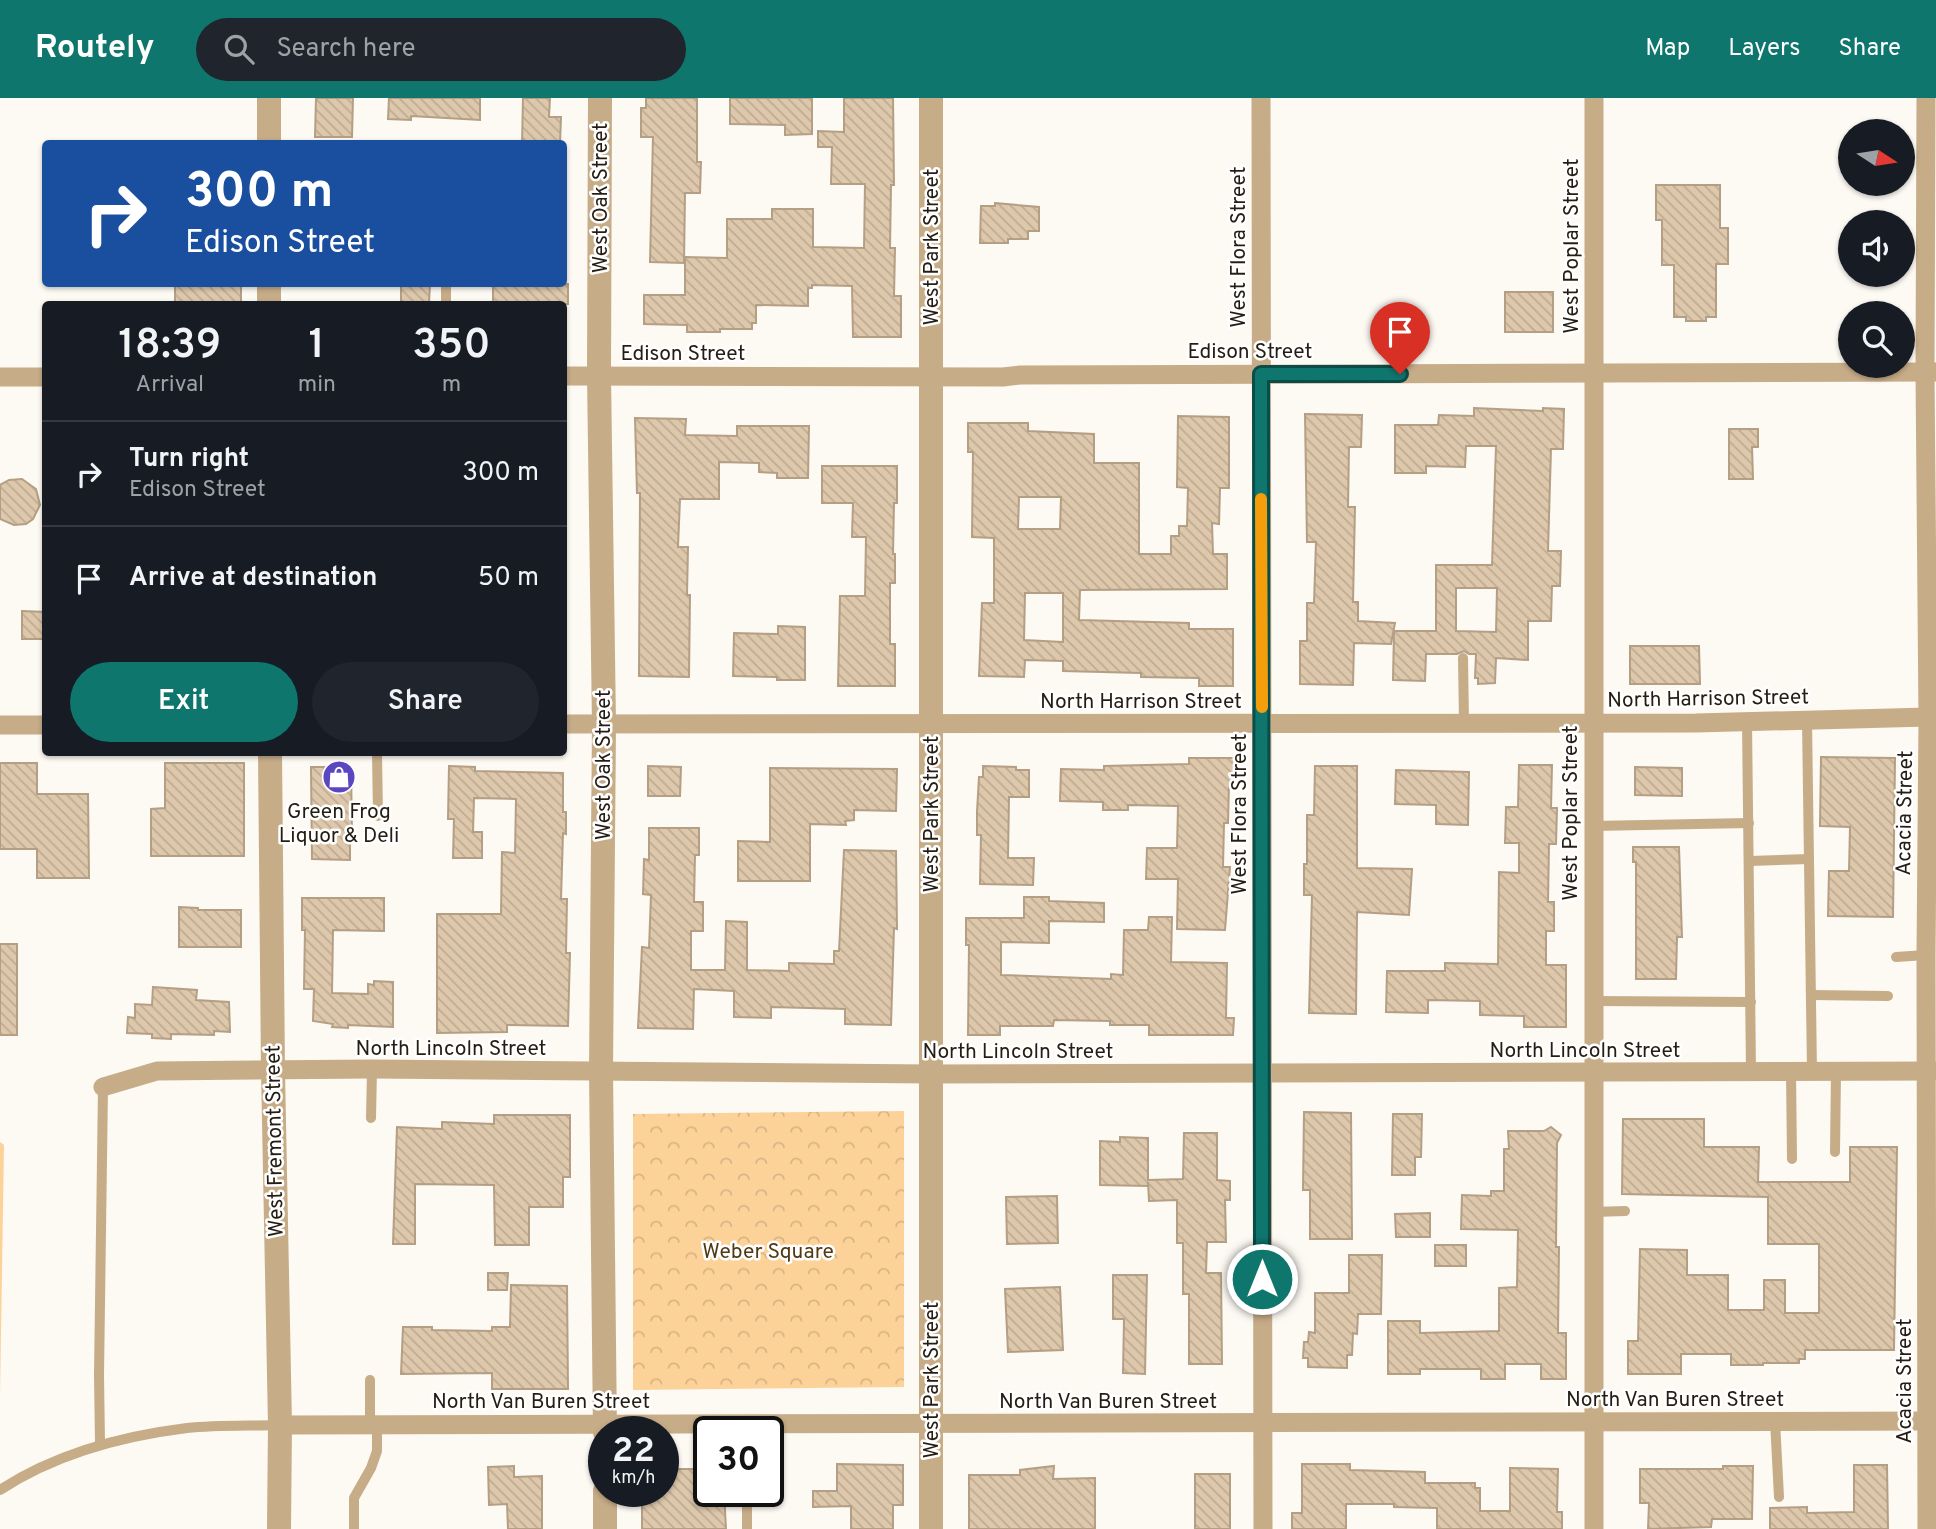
<!DOCTYPE html>
<html lang="en">
<head>
<meta charset="utf-8">
<style>
	:root { --surface:#171b24; --page:#20242c; --text:#f1f3f6; --muted:#9ea1a6; --line:#363941; --accent:#0f766e }
	body { margin:0; font-family:Overpass,sans-serif; background:var(--page); color:var(--text); height:100vh; display:flex; flex-direction:column; font-size:26px; white-space:nowrap }
	* { box-sizing:border-box; margin:0 }
	p { font-size:23px; color:var(--muted) }
	.icon { flex:none; width:38px; height:38px; fill:none; stroke:currentColor; stroke-width:2; stroke-linecap:round; stroke-linejoin:round }
	.map { position:relative; flex:1; overflow:hidden }
	.panel { position:absolute; left:42px; top:203px; width:525px; height:455px; display:flex; flex-direction:column; background:var(--surface); border-radius:7px; box-shadow:0 2px 5px #0004 }
	.panel>* { flex:none }
	.guide { position:absolute; left:42px; top:42px; width:525px; height:147px; border-radius:7px; box-shadow:0 2px 5px #0004; background:#1a4fa0; color:#fff; overflow:hidden }
	.needle { width:46px; rotate:102deg }
	.controls { position:absolute; left:1838px; top:21px; display:grid; gap:14px }
	.controls a { display:grid; place-items:center; width:77px; height:77px; border-radius:50%; background:var(--surface); box-shadow:0 2px 5px #0004; font-size:35px }
	.speed { position:absolute; left:588px; top:1318px; display:flex; gap:14px; font-size:35px; font-weight:700; text-align:center }
	.speed>* { display:grid; place-content:center; width:91px; height:91px; border-radius:50%; background:var(--surface); box-shadow:0 2px 5px #0004; line-height:1 }
	.speed small { font-size:18px; font-weight:400 }
	.speed .limit { border:4px solid #111; border-radius:10px; background:#fff; color:#111 }
	.pin { position:absolute; display:grid; place-items:center; width:60px; height:60px; color:#fff; margin:-72px -30px; border-radius:50% 50% 50% 0; rotate:-45deg; box-shadow:0 0 7px #0007 }
	.pin .icon { rotate:45deg }
	.me { position:absolute; width:77px; margin:-38px; rotate:0deg; stroke-linejoin:round; filter:drop-shadow(0 0 5px #0008) }
	.turn { display:flex; align-items:center; gap:24px; height:147px; padding:0 28px; font-size:32px }
	.turn .icon { width:91px; height:91px; stroke-width:2.5 }
	.turn b { display:block; font-size:49px; line-height:60px }
	.eta { display:flex; justify-content:space-evenly; align-items:center; height:119px; text-align:center }
	.eta b { font-size:42px; font-weight:600; line-height:49px }
	.cta { display:flex; gap:14px; margin-top:auto; padding:14px 28px }
	.cta a { flex:1; height:80px; border-radius:42px; background:var(--accent); color:#fff; font-size:28px; font-weight:600; line-height:80px; text-align:center }
	.cta a+a { background:var(--page); color:var(--text) }
	ul { padding:0; list-style:none }
	li { display:flex; align-items:center; gap:21px; height:105px; padding:0 28px; border-top:2px solid var(--line) }
	li div { flex:1 }
	li b { display:block; font-size:26px }
	li em { font-style:normal }
	header { display:flex; align-items:center; gap:42px; box-sizing:border-box; height:98px; padding:0 35px; background:var(--accent); color:#fff }
	header strong { font-size:33px }
	nav { display:flex; gap:38px; margin-inline-start:auto; font-size:24px }
	.search { width:490px; height:63px; background:var(--page); display:flex; align-items:center; gap:18px; box-sizing:border-box; padding:0 24px; border-radius:38px; color:var(--muted); font-size:26px }
	.map>svg:first-child { display:block }
	.grass { fill:#fcd299 }
	.park { fill:url(#park-crowns) }
	.building { fill:url(#building-back-hatch); stroke:#b49f84; stroke-width:2; fill-rule:evenodd }
	.lines { fill:none; stroke-linecap:round; stroke-linejoin:round }
	.service { stroke:#c7ac88; stroke-width:10 }
	.minor { stroke:#c7ac88; stroke-width:19 }
	.tertiary { stroke:#c7ac88; stroke-width:24 }
	.route-casing { stroke:#0a4d48; stroke-width:18 }
	.route { stroke:#0f766e; stroke-width:12 }
	.slow { stroke:#f59e0b; stroke-width:12 }
	.labels { text-anchor:middle; stroke-width:5; stroke-linejoin:round; paint-order:stroke }
	.street-label { font-size:21px; fill:#251d13; stroke:#fff }
	.poi-label { font-size:21px; fill:#251d13; stroke:#fff }
	.park-label { font-size:21px; fill:#513912; stroke:#fff }
</style>
</head>
<body>
<header>
<strong>Routely</strong>
<div class="search"><svg class="icon" aria-label="search" viewBox="0 0 24 24"><circle cx="10" cy="10" r="6"/><path d="M15 15l6 6"/></svg>Search here</div>
<nav><a>Map</a><a>Layers</a><a>Share</a></nav>
</header>
<div class="map">
<svg width="1936" height="1431" viewBox="0 0 1936 1431">
	<defs>
		<pattern id="park-crowns" width="20" height="18" patternUnits="userSpaceOnUse" patternTransform="scale(1.75)"><rect width="20" height="18" fill="#fcd299"/><path d="M2 6a3 3 0 1 1 6 0M12 15a3 3 0 1 1 6 0" fill="none" stroke="#d8b483"/></pattern>
		<pattern id="building-back-hatch" width="6" height="6" patternUnits="userSpaceOnUse" patternTransform="scale(1.75)"><rect width="6" height="6" fill="#dec8ac"/><path d="M-1 5l2 2M0 0l6 6M5-1l2 2" fill="none" stroke="#beab93"/></pattern>
	</defs>
	<rect width="100%" height="100%" fill="#fdf9f3"/>
	<!-- grass -->
	<polygon class="grass" points="0,1044 4,1047 0,1298"/>
	<!-- park -->
	<polygon class="park" points="904,1013 904,1289 633,1292 633,1016"/>
	<!-- building -->
	<g class="building">
		<polygon points="316,0 353,0 352,39 315,39"/>
		<polygon points="389,0 480,0 480,22 411,18 411,22 388,21"/>
		<polygon points="523,0 550,0 549,19 561,19 560,46 522,46"/>
		<polygon points="646,0 697,0 697,64 701,64 700,95 685,95 684,165 650,164 653,39 641,39 641,10 646,10"/>
		<polygon points="730,0 812,0 812,36 785,37 785,27 730,26"/>
		<polygon points="844,0 893,0 894,87 891,87 890,150 895,150 894,198 901,198 901,239 853,239 852,188 812,187 812,190 808,190 808,208 756,207 756,225 752,225 752,231 720,231 720,234 687,234 687,227 644,226 644,197 685,197 685,159 727,160 727,121 772,121 772,111 813,111 813,149 864,150 865,86 831,86 832,49 818,49 818,33 844,34"/>
		<polygon points="1656,87 1720,87 1720,130 1728,130 1728,166 1716,166 1716,219 1706,219 1706,223 1686,223 1686,219 1674,219 1674,167 1662,167 1662,122 1656,122"/>
		<polygon points="995,105 1039,109 1039,133 1028,133 1028,141 1008,141 1008,145 980,145 981,108 995,108"/>
		<rect x="175" y="186" width="66" height="20"/>
		<polygon points="401,186 430,186 429,206 401,206"/>
		<rect x="493" y="186" width="75" height="20"/>
		<rect x="1505" y="194" width="48" height="40"/>
		<path d="M1474 310 1543 313V310L1564 311 1563 351H1551L1548 453H1561L1560 488H1552L1551 523H1528V562L1496 560 1495 585 1478 586V580H1475L1476 556H1469L1464 553 1457 556H1426L1425 583 1393 582 1394 533H1436V467H1492L1496 348H1466L1465 369 1426 368V375H1395V327H1438L1439 317 1474 318ZM1456 490H1497L1496 534 1456 533Z"/>
		<polygon points="1305,316 1362,317 1361,349 1349,349 1348,409 1355,409 1353,504 1358,504 1358,523 1395,525 1391,546 1354,545 1353,587 1300,586 1300,543 1307,543 1307,505 1314,505 1316,444 1307,444"/>
		<path d="M1178 318 1229 319V390H1220L1219 426 1212 425 1213 456H1227V491L1080 492 1079 522 1189 525V531H1233V588H1199V580L1141 579V575L1063 573V563L1025 562 1024 579 979 578 982 505H994V440L972 439 973 354H968V325H1028V333L1094 336V365H1139V456H1171V438H1179V428H1187L1188 390 1177 389ZM1019 399H1061L1060 431H1018ZM1025 495H1063V544L1024 542Z"/>
		<polygon points="635,320 686,321 685,337 737,338 737,328 809,328 808,380 777,380 777,375 759,374 759,365 719,364 719,401 680,401 678,449 688,449 687,497 690,497 689,579 639,578 640,395 637,395"/>
		<polygon points="1729,331 1758,331 1758,349 1752,349 1753,381 1729,381"/>
		<polygon points="822,368 897,368 897,405 894,405 893,456 895,456 895,485 890,485 890,546 895,546 895,588 838,588 840,498 865,498 866,439 852,439 853,405 822,405"/>
		<polygon points="22,381 36,391 40,407 33,421 26,426 14,427 0,421 0,387 9,382"/>
		<polygon points="22,513 46,514 46,541 22,541"/>
		<polygon points="778,528 805,529 805,582 777,582 777,579 733,578 734,535 778,536"/>
		<polygon points="1630,548 1699,548 1700,586 1630,586"/>
		<polygon points="1821,659 1895,660 1893,819 1828,818 1829,773 1849,773 1850,729 1820,728"/>
		<polygon points="1189,660 1234,660 1233,686 1229,686 1228,725 1224,725 1223,769 1230,769 1225,832 1177,831 1178,781 1146,781 1147,750 1177,750 1178,708 1128,707 1128,712 1103,712 1103,704 1060,703 1061,671 1104,672 1104,668 1189,666"/>
		<polygon points="0,665 37,665 37,696 88,696 89,780 37,780 37,751 0,751"/>
		<polygon points="165,665 244,665 244,758 151,758 151,711 165,710"/>
		<polygon points="1519,667 1552,667 1551,710 1557,710 1556,746 1549,746 1548,804 1554,804 1554,833 1546,833 1546,867 1566,867 1566,929 1524,929 1524,918 1480,917 1480,903 1428,902 1428,915 1386,914 1387,873 1445,873 1445,865 1498,866 1499,774 1519,775 1519,745 1505,745 1506,709 1518,709"/>
		<polygon points="449,668 475,669 475,673 563,675 563,714 566,714 566,736 563,735 561,801 567,801 566,855 570,855 568,928 507,927 507,934 437,935 437,816 501,816 502,754 515,755 516,701 474,700 473,734 482,734 482,760 453,760 454,721 448,721"/>
		<polygon points="648,668 681,669 680,698 648,698"/>
		<polygon points="983,668 1016,669 1016,672 1029,672 1029,699 1009,699 1008,760 1034,760 1033,787 980,786 981,737 977,737 977,714 979,679 983,679"/>
		<polygon points="1315,668 1357,668 1357,770 1412,771 1409,817 1357,814 1356,916 1309,915 1312,797 1304,797 1304,766 1307,766 1307,717 1314,717"/>
		<polygon points="311,669 351,669 352,736 350,736 350,762 312,761"/>
		<polygon points="1635,669 1682,670 1682,698 1635,697"/>
		<polygon points="770,670 897,671 896,713 854,712 854,722 845,723 846,727 810,726 810,783 738,783 738,743 770,744"/>
		<polygon points="1396,672 1469,674 1468,727 1436,726 1436,707 1395,706"/>
		<polygon points="649,730 699,730 699,757 695,757 694,804 703,804 703,833 691,833 691,872 725,872 726,823 747,824 747,872 789,873 789,865 834,866 834,853 839,853 844,752 896,753 897,831 894,830 891,927 845,926 845,911 771,909 771,920 734,919 734,893 694,891 693,931 638,930 642,849 649,850 651,797 643,796 644,761 649,762"/>
		<polygon points="1633,749 1679,749 1682,839 1677,839 1676,881 1636,881 1636,764 1633,764"/>
		<polygon points="1024,799 1049,799 1049,803 1104,805 1104,824 1049,823 1049,845 1001,844 1001,877 1111,881 1111,876 1123,877 1124,832 1148,832 1149,819 1172,819 1171,864 1227,865 1226,920 1234,920 1233,937 1149,937 1149,927 1110,927 1110,923 1054,922 1053,928 1000,928 1000,937 968,937 969,847 966,847 966,820 1024,820"/>
		<polygon points="302,800 384,800 384,833 333,832 332,895 368,896 368,886 374,887 374,883 393,884 393,929 348,927 348,930 332,929 333,926 313,923 314,891 304,891 305,832 302,832"/>
		<polygon points="179,809 198,810 198,812 241,812 241,849 179,849"/>
		<rect x="0" y="846" width="17" height="91"/>
		<polygon points="153,889 197,892 196,902 229,904 230,934 214,933 214,937 171,936 171,941 152,940 152,936 127,935 128,919 135,920 135,906 152,907"/>
		<polygon points="1304,1014 1351,1015 1352,1141 1310,1141 1310,1092 1303,1092"/>
		<polygon points="1393,1016 1422,1016 1421,1059 1415,1059 1415,1077 1392,1077"/>
		<polygon points="494,1017 570,1017 570,1079 563,1079 563,1109 529,1109 529,1147 495,1147 494,1087 415,1086 415,1146 393,1146 397,1029 442,1031 442,1024 494,1026"/>
		<polygon points="1623,1021 1704,1021 1704,1049 1759,1049 1758,1084 1850,1084 1850,1049 1897,1049 1894,1252 1805,1252 1805,1261 1799,1261 1799,1265 1763,1265 1763,1267 1731,1267 1731,1256 1681,1256 1681,1276 1628,1276 1628,1243 1638,1243 1640,1151 1687,1152 1687,1177 1728,1177 1728,1212 1764,1212 1764,1182 1785,1182 1785,1215 1819,1215 1819,1146 1768,1146 1768,1099 1622,1096"/>
		<polygon points="1551,1029 1561,1037 1557,1045 1556,1149 1559,1149 1558,1235 1566,1235 1566,1281 1541,1281 1541,1266 1505,1266 1505,1281 1481,1281 1481,1271 1420,1271 1420,1276 1388,1276 1388,1223 1420,1223 1420,1235 1499,1233 1499,1190 1517,1189 1518,1132 1461,1131 1462,1097 1491,1098 1491,1093 1504,1093 1504,1051 1509,1051 1508,1033 1544,1033"/>
		<polygon points="1184,1035 1217,1035 1217,1082 1230,1083 1230,1102 1225,1102 1226,1144 1207,1144 1206,1175 1221,1175 1222,1266 1189,1266 1189,1196 1183,1196 1183,1145 1177,1145 1177,1102 1149,1103 1148,1084 1148,1088 1100,1087 1100,1043 1120,1044 1120,1039 1148,1040 1148,1082 1183,1081"/>
		<polygon points="1057,1098 1058,1145 1007,1146 1006,1099"/>
		<polygon points="1430,1115 1430,1139 1396,1139 1395,1116"/>
		<rect x="1435" y="1147" width="31" height="21"/>
		<polygon points="1349,1157 1382,1157 1381,1216 1358,1216 1357,1236 1353,1235 1352,1257 1347,1257 1347,1270 1308,1269 1308,1260 1303,1260 1304,1244 1308,1244 1309,1234 1315,1235 1315,1195 1349,1195"/>
		<polygon points="488,1175 508,1175 507,1192 488,1192"/>
		<polygon points="1113,1177 1147,1177 1145,1276 1123,1275 1124,1221 1113,1221"/>
		<polygon points="511,1187 567,1188 568,1291 492,1291 492,1275 401,1276 403,1229 432,1229 432,1232 492,1233 492,1229 510,1229"/>
		<polygon points="1060,1189 1063,1252 1008,1254 1005,1191"/>
		<polygon points="837,1366 903,1367 903,1407 893,1407 893,1431 851,1431 851,1408 813,1409 813,1393 837,1393"/>
		<polygon points="1302,1366 1350,1366 1350,1372 1425,1374 1425,1385 1475,1385 1475,1390 1480,1390 1480,1413 1510,1413 1510,1370 1558,1371 1557,1414 1562,1414 1562,1431 1437,1431 1437,1410 1394,1409 1394,1406 1346,1406 1346,1431 1292,1431 1292,1415 1302,1415"/>
		<polygon points="1854,1367 1887,1367 1888,1431 1770,1431 1770,1410 1807,1409 1807,1415 1854,1414"/>
		<polygon points="514,1368 514,1379 542,1378 542,1431 508,1431 507,1406 489,1407 488,1369"/>
		<polygon points="1054,1368 1053,1381 1095,1380 1095,1431 969,1431 969,1377 1020,1377 1020,1372"/>
		<polygon points="1723,1368 1753,1368 1752,1421 1712,1421 1711,1429 1648,1431 1649,1405 1640,1405 1640,1371 1723,1371"/>
		<polygon points="663,1371 709,1371 709,1393 724,1393 726,1431 642,1431 642,1393 663,1393"/>
		<rect x="1195" y="1376" width="35" height="55"/>
	</g>
	<g class="lines">
		<!-- service -->
		<g class="service">
			<polyline points="446,186 446,206"/>
			<polyline points="1463,560 1464,625"/>
			<polyline points="1807,622 1812,974"/>
			<polyline points="1747,624 1751,974"/>
			<polyline points="377,654 378,718"/>
			<polyline points="1593,728 1749,725"/>
			<polyline points="1750,763 1809,761"/>
			<polyline points="1896,859 1926,857"/>
			<polyline points="1811,897 1888,898"/>
			<polyline points="1594,903 1751,904"/>
			<polyline points="1791,974 1792,1061"/>
			<polyline points="371,1020 372,971"/>
			<polyline points="1835,1054 1836,974"/>
			<polyline points="1593,1114 1625,1113"/>
			<polyline points="370,1282 370,1326"/>
			<polyline points="1775,1323 1779,1399"/>
			<polyline points="100,1346 99,1277 103,989"/>
			<path d="M0 1392C55 1356 122 1338 187 1330 217 1327 248 1328 278 1327"/>
			<polyline points="747,1393 747,1431"/>
			<polyline points="354,1431 354,1400 371,1370 377,1353 377,1326"/>
		</g>
		<!-- minor -->
		<g class="minor">
			<polyline points="1261,0 1263,1431"/>
			<polyline points="1926,0 1925,275 1928,619 1926,857 1927,1431"/>
			<polyline points="564,278 1003,279 1020,277 1936,274"/>
			<polyline points="0,279 46,279"/>
			<polyline points="564,626 1696,625 1928,619"/>
			<polyline points="0,627 46,627"/>
			<polyline points="103,989 157,973 372,971 931,976 1936,973"/>
			<polyline points="280,1327 1936,1323"/>
			<polyline points="1594,1431 1594,0"/>
		</g>
		<!-- tertiary -->
		<g class="tertiary">
			<polyline points="269,0 269,46"/>
			<polyline points="600,0 599,278 604,626 601,973 605,1334"/>
			<polyline points="931,0 931,1431"/>
			<polyline points="269,186 269,206"/>
			<polyline points="270,654 273,973 280,1327 279,1431"/>
			<polyline points="605,1431 605,1393"/>
		</g>
	</g>
	<g class="lines">
		<defs>
			<polyline id="route" points="1262,1181 1261,276 1400,276"/>
		</defs>
		<!-- route casing -->
		<use href="#route" class="route-casing"/>
		<!-- route -->
		<use href="#route" class="route"/>
		<!-- slow -->
		<polyline class="slow" points="1261,401 1262,609"/>
	</g>
	<!-- icons -->
	<defs>
		<symbol id="shop-disc" viewBox="-11 -11 22 22"><circle r="9.5" fill="#5a47c0" stroke="#fff"/><path d="M-5-2.5h2.3a2.7 3.5 0 0 1 5.4 0H5L5.5 6h-11ZM-1.5-2.5h3a1.5 2.3 0 0 0-3 0Z" fill="#fff"/></symbol>
	</defs>
	<g fill-rule="evenodd">
		<use href="#shop-disc" x="320" y="660" width="38" height="38"/>
	</g>
	<g class="labels">
		<!-- street labels -->
		<g class="street-label">
			<text transform="translate(600 100) rotate(-90)" y="7">West Oak Street</text>
			<text transform="translate(1571 148) rotate(-90)" y="7">West Poplar Street</text>
			<text transform="translate(931 149) rotate(-90)" y="7">West Park Street</text>
			<text transform="translate(1238 149) rotate(-90)" y="7">West Flora Street</text>
			<text x="1250" y="260">Edison Street</text>
			<text x="683" y="262">Edison Street</text>
			<text transform="translate(1708 600) rotate(-1)" y="7">North Harrison Street</text>
			<text x="1141" y="610">North Harrison Street</text>
			<text transform="translate(603 667) rotate(-90)" y="7">West Oak Street</text>
			<text transform="translate(1570 715) rotate(-90)" y="7">West Poplar Street</text>
			<text transform="translate(1904 715) rotate(-89)" y="7">Acacia Street</text>
			<text transform="translate(931 716) rotate(-90)" y="7">West Park Street</text>
			<text transform="translate(1239 716) rotate(-90)" y="7">West Flora Street</text>
			<text x="451" y="957">North Lincoln Street</text>
			<text x="1585" y="959">North Lincoln Street</text>
			<text x="1018" y="960">North Lincoln Street</text>
			<text transform="translate(274 1043) rotate(-91)" y="7">West Fremont Street</text>
			<text transform="translate(931 1282) rotate(-90)" y="7">West Park Street</text>
			<text transform="translate(1904 1283) rotate(-90)" y="7">Acacia Street</text>
			<text x="1675" y="1308">North Van Buren Street</text>
			<text x="541" y="1310">North Van Buren Street</text>
			<text x="1108" y="1310">North Van Buren Street</text>
		</g>
		<!-- poi labels -->
		<g class="poi-label">
			<text x="339" y="720">Green Frog<tspan x="339" dy="24">Liquor &amp; Deli</tspan></text>
		</g>
		<!-- park labels -->
		<g class="park-label">
			<text x="768" y="1160">Weber Square</text>
		</g>
	</g>
</svg>
<div class="controls">
<a><svg class="needle" viewBox="-14 -14 28 28"><path d="M0-13l5 13h-10z" fill="#e53935"/><path d="M0 13l5-13h-10z" fill="#9ea1a6"/></svg></a>
<a><svg class="icon" aria-label="sound" viewBox="0 0 24 24"><path d="M4 9h4l5-4v14l-5-4H4zM17 9q2 3 0 6"/></svg></a>
<a><svg class="icon" aria-label="search" viewBox="0 0 24 24"><circle cx="10" cy="10" r="6"/><path d="M15 15l6 6"/></svg></a>
</div>
<div class="speed"><div>22<small>km/h</small></div><div class="limit">30</div></div>
<div class="pin" style="left:1400px;top:276px;background:#d93025"><svg class="icon" aria-label="arrive" viewBox="0 0 24 24"><path d="M6 21V4h12l-3 4 3 4H6"/></svg></div>
<svg class="me" style="left:1262px;top:1181px" viewBox="-20 -20 40 40"><circle r="17" fill="#0f766e" stroke="#fff" stroke-width="3"/><path d="M0-11L8 9 0 5-8 9z" fill="#fff"/></svg>
<div class="guide">
<div class="turn"><svg class="icon" aria-label="right" viewBox="0 0 24 24"><path d="M7 20v-9h11M14 6l5 5-5 5"/></svg><div><b>300 m</b>Edison Street</div></div>
</div>
<section class="panel">
<div class="eta">
<div><b>18:39</b><p>Arrival</p></div>
<div><b>1</b><p>min</p></div>
<div><b>350</b><p>m</p></div>
</div>
<ul>
<li><svg class="icon" aria-label="right" viewBox="0 0 24 24"><path d="M7 20v-9h11M14 6l5 5-5 5"/></svg><div><b>Turn right</b><p>Edison Street</p></div><em>300 m</em></li>
<li><svg class="icon" aria-label="arrive" viewBox="0 0 24 24"><path d="M6 21V4h12l-3 4 3 4H6"/></svg><div><b>Arrive at destination</b></div><em>50 m</em></li>
</ul>
<div class="cta"><a>Exit</a><a>Share</a></div>
</section>
</div>
</body>
</html>
